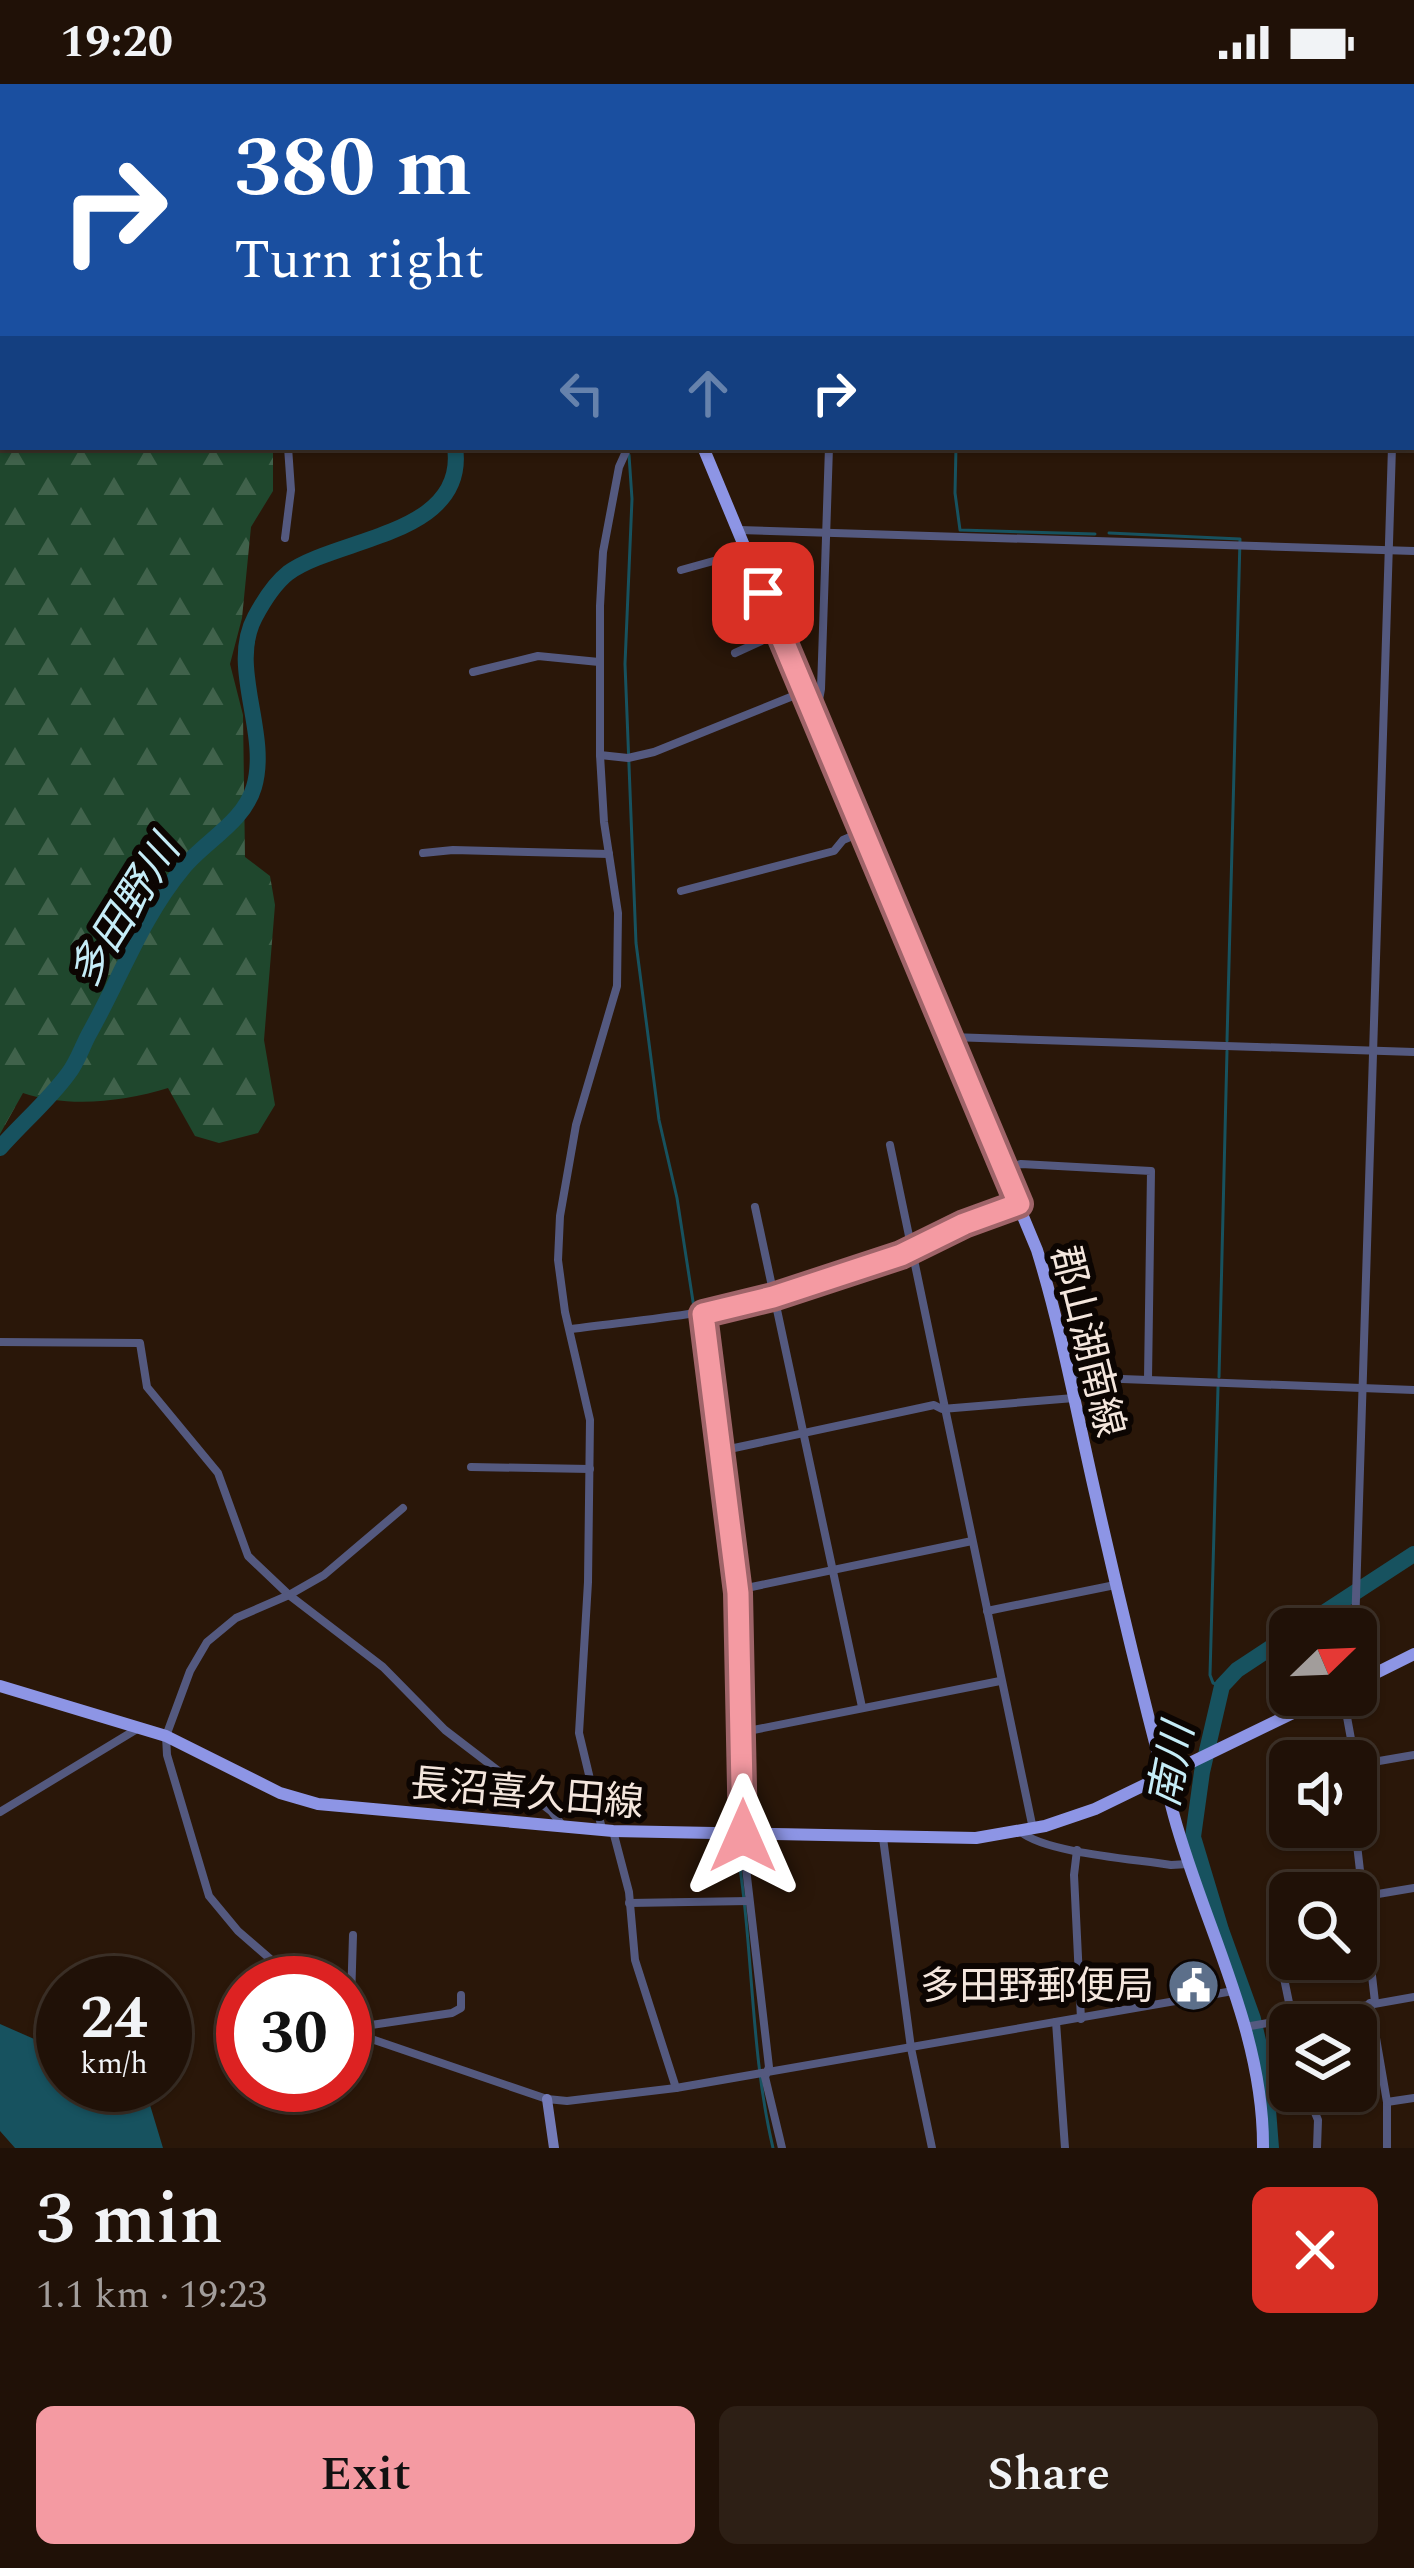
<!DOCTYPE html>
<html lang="en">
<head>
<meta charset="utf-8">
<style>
	:root { --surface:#201107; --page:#2d1f15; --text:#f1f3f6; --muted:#a29d9b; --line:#3d3128; --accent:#f49aa2 }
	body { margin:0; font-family:Spectral,"Noto Sans JP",serif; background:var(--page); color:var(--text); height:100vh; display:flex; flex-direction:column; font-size:45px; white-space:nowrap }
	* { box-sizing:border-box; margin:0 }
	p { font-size:39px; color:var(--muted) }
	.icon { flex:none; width:66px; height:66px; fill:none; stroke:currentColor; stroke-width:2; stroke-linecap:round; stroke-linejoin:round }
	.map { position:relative; height:2064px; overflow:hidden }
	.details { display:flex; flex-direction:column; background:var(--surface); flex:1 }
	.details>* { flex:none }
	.guide { position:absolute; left:0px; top:0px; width:1416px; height:366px; box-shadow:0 3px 9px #0004,0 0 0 3px var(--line); background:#1a4fa0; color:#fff; overflow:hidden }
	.needle { width:78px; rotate:67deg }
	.fabs { position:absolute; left:1269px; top:1524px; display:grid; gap:24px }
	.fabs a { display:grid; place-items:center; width:108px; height:108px; border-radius:18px; background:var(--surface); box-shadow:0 3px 9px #0004,0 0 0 3px var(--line); font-size:60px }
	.speed { position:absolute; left:36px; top:1872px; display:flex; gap:24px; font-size:60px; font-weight:700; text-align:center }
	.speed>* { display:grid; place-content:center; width:156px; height:156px; border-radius:50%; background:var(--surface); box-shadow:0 3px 9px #0004,0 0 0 3px var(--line); line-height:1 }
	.speed small { font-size:30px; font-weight:400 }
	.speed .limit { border:18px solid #d22; background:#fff; color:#111 }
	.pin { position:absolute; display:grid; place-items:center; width:102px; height:102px; color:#fff; margin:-51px; border-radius:24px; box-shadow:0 6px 18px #0006 }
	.me { position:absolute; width:132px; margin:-66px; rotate:0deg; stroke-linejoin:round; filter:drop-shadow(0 0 9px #0008) }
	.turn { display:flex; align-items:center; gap:42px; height:252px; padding:0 36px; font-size:54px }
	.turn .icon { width:156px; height:156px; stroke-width:2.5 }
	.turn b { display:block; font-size:84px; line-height:102px }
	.lanes { display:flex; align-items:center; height:114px; padding:0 36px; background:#0003; justify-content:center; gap:60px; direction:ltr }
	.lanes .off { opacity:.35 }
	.round { display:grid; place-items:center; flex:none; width:126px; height:126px; border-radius:18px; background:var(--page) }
	.summary { display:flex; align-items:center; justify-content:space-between; height:204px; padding:0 36px }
	h1 { font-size:72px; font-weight:600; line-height:90px }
	.button { display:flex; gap:24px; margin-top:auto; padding:24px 36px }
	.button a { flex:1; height:138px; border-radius:18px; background:var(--accent); color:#111; font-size:48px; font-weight:600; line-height:138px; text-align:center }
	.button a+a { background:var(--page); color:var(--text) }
	.status { display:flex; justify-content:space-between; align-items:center; height:84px; padding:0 60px; background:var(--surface); direction:ltr }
	.status svg { height:33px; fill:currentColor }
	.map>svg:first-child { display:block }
	.forest { fill:url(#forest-firs) }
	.water { fill:#17525f }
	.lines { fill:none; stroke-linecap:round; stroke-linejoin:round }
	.stream { stroke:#17525f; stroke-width:3 }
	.river { stroke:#17525f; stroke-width:16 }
	.street { stroke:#54597f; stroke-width:8 }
	.secondary { stroke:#747bb8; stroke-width:10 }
	.primary { stroke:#8d95e5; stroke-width:12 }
	.route-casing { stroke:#9f6469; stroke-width:30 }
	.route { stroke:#f49aa2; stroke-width:21 }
	.labels { text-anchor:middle; stroke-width:12; stroke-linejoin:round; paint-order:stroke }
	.street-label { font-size:39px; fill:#f4e6dd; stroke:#0c0502 }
	.poi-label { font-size:39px; fill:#f4e6dd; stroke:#0c0502; text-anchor:end }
	.water-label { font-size:42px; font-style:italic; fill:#c5ecf7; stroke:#0c0502 }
</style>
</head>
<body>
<div class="status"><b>19:20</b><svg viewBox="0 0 49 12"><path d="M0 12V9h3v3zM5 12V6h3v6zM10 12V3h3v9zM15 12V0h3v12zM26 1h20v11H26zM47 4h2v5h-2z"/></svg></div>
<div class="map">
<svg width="1414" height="2064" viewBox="0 0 1414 2064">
	<defs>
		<pattern id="forest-firs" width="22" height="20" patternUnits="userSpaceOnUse" patternTransform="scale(3)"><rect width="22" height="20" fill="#1f472d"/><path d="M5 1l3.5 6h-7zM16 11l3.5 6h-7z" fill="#40624b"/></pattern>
	</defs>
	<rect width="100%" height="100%" fill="#2a1709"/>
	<!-- forest -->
	<path class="forest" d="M0 68 3 363H273V407L251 443 242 534 230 580 243 631 245 773 270 792 275 821 264 956 275 1021 258 1049 219 1059 195 1052 168 1004C122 1018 69 1024 23 1009L0 1050Z"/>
	<!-- water -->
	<polygon class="water" points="0,1940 41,1958 63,1944 63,2001 144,2001 163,2064 15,2064 0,2047"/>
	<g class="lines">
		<!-- stream -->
		<g class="stream">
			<polyline points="503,0 507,3"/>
			<polyline points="832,0 834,3"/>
			<polyline points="956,363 955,409 960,446 1095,450"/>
			<polyline points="629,371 632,415 625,580 636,859 659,1036 677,1114 694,1224"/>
			<polyline points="1109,449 1240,455 1227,957"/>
			<polyline points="695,1234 729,1491 734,1567 733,1744"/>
			<polyline points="1219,1293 1227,967"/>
			<polyline points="1218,1303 1210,1591 1213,1599 1222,1602"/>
			<path d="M735 1753C754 1856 749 1962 773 2064"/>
		</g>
		<!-- river -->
		<g class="river">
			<polyline points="0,42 3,42"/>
			<path d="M0 1064C22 1039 49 1016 68 990 77 979 82 963 89 950 120 895 142 833 183 784 205 757 244 738 254 703 270 649 228 583 255 533 263 518 274 500 288 489 337 453 468 452 455 363"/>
			<polyline points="1299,1545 1414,1470"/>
			<polyline points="1271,2064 1265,1987 1253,1935 1221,1846 1193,1753 1202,1688 1222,1602 1237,1586 1290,1551"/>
		</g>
		<!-- street -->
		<g class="street">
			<polyline points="252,0 257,3"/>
			<polyline points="492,0 495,3"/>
			<polyline points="913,0 917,3"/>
			<polyline points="429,3 432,0"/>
			<polyline points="1116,3 1116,0"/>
			<polyline points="1404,3 1404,0"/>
			<polyline points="1413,46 1414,46"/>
			<polyline points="739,446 1414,467"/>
			<polyline points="285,454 291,406 288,363"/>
			<polyline points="681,486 746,468"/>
			<polyline points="735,569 779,549"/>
			<polyline points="473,588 538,572 599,578"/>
			<polyline points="812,625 819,616 821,605 829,363"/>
			<polyline points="600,671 628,674 654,668 803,608"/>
			<polyline points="423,769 453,766 609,770"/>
			<polyline points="681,807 834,767 843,756 862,748"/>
			<polyline points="950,953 1414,968"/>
			<polyline points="890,1061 1033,1745"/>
			<polyline points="1005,1084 1021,1080 1151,1087 1148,1295"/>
			<polyline points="755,1123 862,1623"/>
			<polyline points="703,1230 738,1509 743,1758 769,1983 765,1993 782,2064"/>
			<path d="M571 1245C639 1236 706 1231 773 1213 858 1190 935 1151 1017 1121"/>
			<polyline points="0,1258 140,1259 147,1303 218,1389 248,1472 289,1511 383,1583 445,1646 551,1727 563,1742"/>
			<polyline points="1070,1293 1414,1306"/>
			<polyline points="720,1367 934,1321 942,1325 1074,1314"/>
			<polyline points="471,1383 590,1385"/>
			<polyline points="737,1506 972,1457"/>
			<polyline points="987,1527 1115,1501"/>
			<polyline points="1355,1545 1392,363"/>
			<polyline points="1343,1611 1355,1677"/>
			<polyline points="743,1648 1000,1597"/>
			<polyline points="1356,1681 1414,1671"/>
			<polyline points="1356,1689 1356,1715"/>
			<polyline points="0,1728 137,1645"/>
			<polyline points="1355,1743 1375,1918"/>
			<polyline points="602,1745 579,1649 588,1498 590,1336 565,1228 558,1176 560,1132 576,1041 617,902 618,829 604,738 600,671 600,522 603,468 619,383 628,363"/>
			<polyline points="613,1747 629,1808 635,1876 676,2004"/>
			<path d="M1021 1748C1046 1769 1135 1775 1171 1781L1188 1780"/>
			<polyline points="883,1754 911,1964 932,2064"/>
			<polyline points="1077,1766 1074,1791 1081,1935"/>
			<polyline points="1363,1818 1378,1810 1414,1804"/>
			<polyline points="629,1819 749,1817"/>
			<polyline points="1280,1875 1292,1933"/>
			<polyline points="298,1899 238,1847 209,1812 167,1671 166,1652 190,1587 207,1558 236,1534 289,1511 324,1491 403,1424"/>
			<polyline points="1370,1919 1387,2018 1387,2064"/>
			<polyline points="1056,1938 1065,2064"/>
			<polyline points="1245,1943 1414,1913"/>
			<polyline points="351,1944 452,1929 461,1924 461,1911"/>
			<polyline points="345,1946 547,2015 567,2017 676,2004 1233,1907"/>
			<polyline points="350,1948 353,1851"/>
			<polyline points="1306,2007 1318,2036 1317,2064"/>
			<polyline points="1387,2018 1414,2014"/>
		</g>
		<!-- secondary -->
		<polyline class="secondary" points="547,2015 554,2064"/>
		<!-- primary -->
		<g class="primary">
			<polyline points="553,0 555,3"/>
			<path d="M703 363 1037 1166C1062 1247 1077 1331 1096 1413 1120 1520 1146 1626 1174 1732 1204 1842 1264 1947 1263 2064"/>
			<polyline points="1356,1599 1414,1570"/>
			<polyline points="0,1602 166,1652 280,1709 318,1720 613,1747 976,1754 1045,1742 1095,1725 1330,1611"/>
		</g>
	</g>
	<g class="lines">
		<defs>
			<polyline id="route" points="743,1752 738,1509 703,1230 773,1213 901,1171 964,1140 1019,1120 763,509"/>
		</defs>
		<!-- route casing -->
		<use href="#route" class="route-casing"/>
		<!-- route -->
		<use href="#route" class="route"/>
	</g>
	<!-- icons -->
	<defs>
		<symbol id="civic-disc" viewBox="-11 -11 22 22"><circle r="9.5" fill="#5c6f8a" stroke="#0c0502"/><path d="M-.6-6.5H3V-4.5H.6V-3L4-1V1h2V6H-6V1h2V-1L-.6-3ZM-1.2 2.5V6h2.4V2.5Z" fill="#fff"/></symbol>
	</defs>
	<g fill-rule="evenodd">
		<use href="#civic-disc" x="1164" y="1872" width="59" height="59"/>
	</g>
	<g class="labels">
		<!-- street labels -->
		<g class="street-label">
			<text transform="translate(1089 1257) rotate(76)" y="14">郡山湖南線</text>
			<text transform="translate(527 1708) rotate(5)" y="14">長沼喜久田線</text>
		</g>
		<!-- poi labels -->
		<g class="poi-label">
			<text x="1154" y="1915">多田野郵便局</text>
		</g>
		<!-- water labels -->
		<g class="water-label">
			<text transform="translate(123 827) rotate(-58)" y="15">多田野川</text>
			<text transform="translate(1170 1681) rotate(-79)" y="15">南川</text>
		</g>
	</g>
</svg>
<div class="fabs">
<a><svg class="needle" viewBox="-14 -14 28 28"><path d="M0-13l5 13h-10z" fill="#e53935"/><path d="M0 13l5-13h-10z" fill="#a29d9b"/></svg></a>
<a><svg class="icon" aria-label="sound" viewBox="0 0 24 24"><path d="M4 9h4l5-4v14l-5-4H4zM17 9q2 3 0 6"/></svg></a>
<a><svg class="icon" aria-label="search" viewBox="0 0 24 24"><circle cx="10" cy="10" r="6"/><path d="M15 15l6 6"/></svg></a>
<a><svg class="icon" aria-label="layers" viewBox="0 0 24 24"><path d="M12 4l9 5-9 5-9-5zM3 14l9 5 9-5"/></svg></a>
</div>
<div class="speed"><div>24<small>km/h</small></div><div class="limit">30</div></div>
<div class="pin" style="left:763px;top:509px;background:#d93025"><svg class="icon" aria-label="arrive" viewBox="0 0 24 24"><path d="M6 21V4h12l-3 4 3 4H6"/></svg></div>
<svg class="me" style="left:743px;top:1752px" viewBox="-20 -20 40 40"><path d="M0-17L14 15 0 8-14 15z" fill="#f49aa2" stroke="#fff" stroke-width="4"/></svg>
<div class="guide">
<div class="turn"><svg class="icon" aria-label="right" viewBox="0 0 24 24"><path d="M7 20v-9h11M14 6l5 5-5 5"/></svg><div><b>380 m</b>Turn right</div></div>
<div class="lanes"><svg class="icon off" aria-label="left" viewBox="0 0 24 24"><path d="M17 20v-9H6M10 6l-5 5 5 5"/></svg><svg class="icon off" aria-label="ahead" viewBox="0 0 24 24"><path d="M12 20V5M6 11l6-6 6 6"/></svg><svg class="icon" aria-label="right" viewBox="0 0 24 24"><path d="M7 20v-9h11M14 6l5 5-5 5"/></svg></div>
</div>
</div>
<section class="details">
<div class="summary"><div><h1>3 min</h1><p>1.1 km · 19:23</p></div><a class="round" style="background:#d93025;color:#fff"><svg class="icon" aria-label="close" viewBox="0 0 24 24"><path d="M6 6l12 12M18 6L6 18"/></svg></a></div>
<div class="button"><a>Exit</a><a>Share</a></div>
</section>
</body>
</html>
